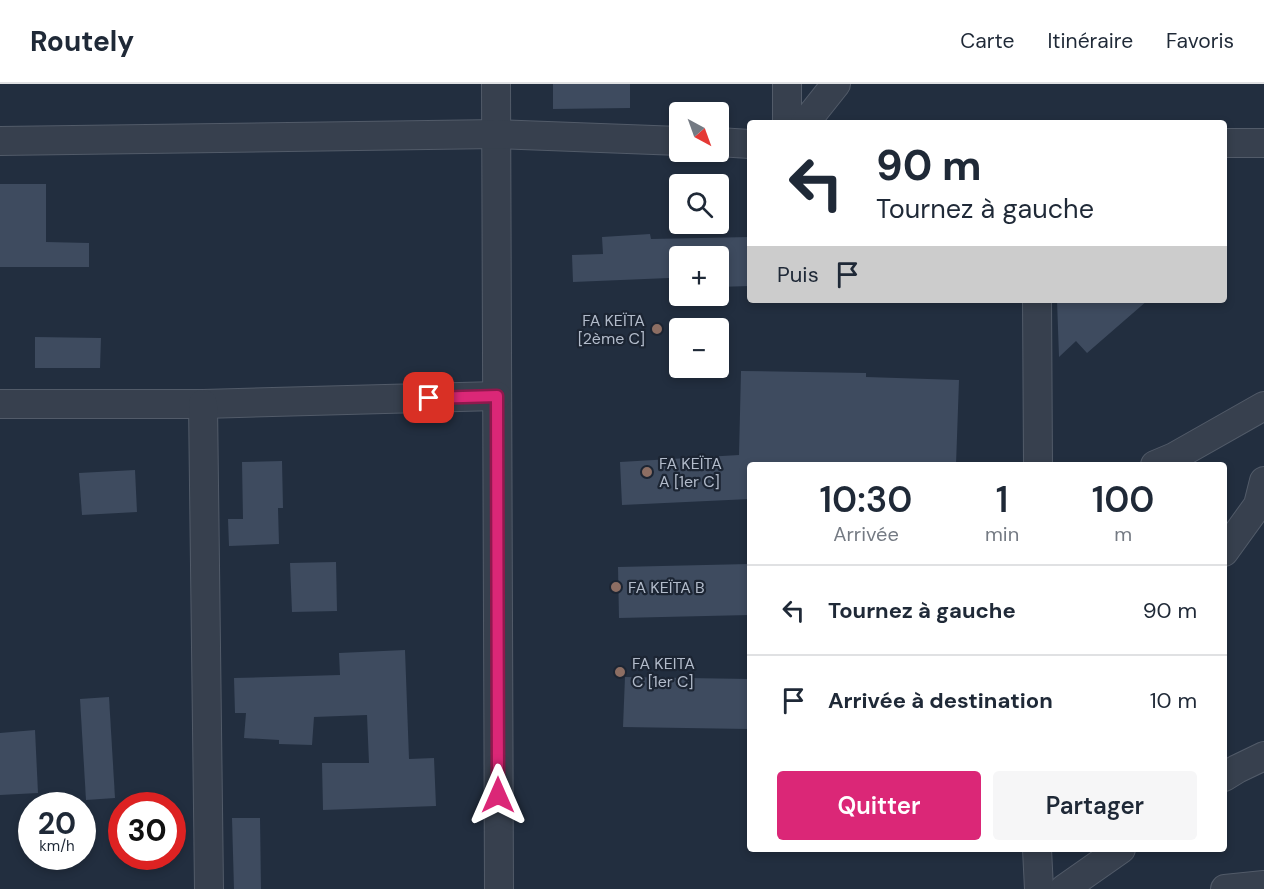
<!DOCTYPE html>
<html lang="fr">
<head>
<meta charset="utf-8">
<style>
	:root { --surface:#fff; --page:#f6f6f7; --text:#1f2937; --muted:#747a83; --line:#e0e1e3; --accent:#db2777 }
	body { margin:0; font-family:"DM Sans",sans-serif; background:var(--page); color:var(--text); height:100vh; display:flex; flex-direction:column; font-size:22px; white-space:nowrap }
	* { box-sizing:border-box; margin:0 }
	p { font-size:20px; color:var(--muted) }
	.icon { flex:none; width:33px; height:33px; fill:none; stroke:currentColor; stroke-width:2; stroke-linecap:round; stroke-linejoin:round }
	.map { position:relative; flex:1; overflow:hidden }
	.side { position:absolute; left:747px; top:378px; width:480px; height:390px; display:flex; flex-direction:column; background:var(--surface); border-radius:6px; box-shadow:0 3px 9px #0003 }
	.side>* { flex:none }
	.top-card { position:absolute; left:747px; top:36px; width:480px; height:183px; border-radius:6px; box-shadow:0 3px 9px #0003; background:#fff; color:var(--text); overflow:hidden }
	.needle { width:39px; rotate:139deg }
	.buttons { position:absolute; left:669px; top:18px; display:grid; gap:12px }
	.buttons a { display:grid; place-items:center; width:60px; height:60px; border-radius:6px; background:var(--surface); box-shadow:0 3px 9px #0003; font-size:30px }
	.speed { position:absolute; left:18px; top:708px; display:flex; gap:12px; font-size:30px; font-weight:700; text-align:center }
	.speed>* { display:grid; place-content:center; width:78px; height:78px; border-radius:50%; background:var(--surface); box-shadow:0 3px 9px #0003; line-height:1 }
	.speed small { font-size:15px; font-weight:400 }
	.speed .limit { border:9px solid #d22; background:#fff; color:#111 }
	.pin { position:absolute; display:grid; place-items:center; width:51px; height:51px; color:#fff; margin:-26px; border-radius:12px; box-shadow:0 3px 9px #0006 }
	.me { position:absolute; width:66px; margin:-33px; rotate:0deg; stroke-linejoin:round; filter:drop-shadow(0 0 4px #0008) }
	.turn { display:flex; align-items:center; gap:21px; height:126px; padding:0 30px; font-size:27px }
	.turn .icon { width:78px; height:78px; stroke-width:2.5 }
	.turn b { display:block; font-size:42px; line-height:51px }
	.then { display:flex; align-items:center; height:57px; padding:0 30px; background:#0003; gap:12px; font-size:22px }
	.eta { display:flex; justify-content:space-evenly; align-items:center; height:102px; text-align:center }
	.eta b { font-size:36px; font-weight:600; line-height:42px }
	.action { display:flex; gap:12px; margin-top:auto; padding:12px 30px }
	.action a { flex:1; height:69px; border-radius:6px; background:var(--accent); color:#fff; font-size:24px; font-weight:600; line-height:69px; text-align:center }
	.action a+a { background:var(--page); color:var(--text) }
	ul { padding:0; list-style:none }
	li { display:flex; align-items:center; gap:18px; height:90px; padding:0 30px; border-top:2px solid var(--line) }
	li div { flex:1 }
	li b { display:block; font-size:22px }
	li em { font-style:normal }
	header { display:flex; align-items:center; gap:36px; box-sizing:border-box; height:84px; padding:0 30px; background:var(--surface); border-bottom:2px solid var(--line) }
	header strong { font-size:28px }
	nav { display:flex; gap:33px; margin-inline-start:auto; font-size:21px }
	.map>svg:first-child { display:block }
	.building { fill:#3e4b5f }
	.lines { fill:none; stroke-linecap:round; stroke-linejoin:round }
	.street-casing { stroke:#525b69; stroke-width:30 }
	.street { stroke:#37404e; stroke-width:28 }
	.route-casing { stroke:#8e194d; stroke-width:15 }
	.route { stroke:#db2777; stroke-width:10 }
	.education-dot { fill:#8d6e63; stroke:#1c2533; stroke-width:2 }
	.labels { text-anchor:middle; stroke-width:4.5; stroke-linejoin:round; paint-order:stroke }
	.poi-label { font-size:16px; fill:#b2bbca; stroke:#1c2533; text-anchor:start }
</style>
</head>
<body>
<header>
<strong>Routely</strong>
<nav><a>Carte</a><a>Itinéraire</a><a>Favoris</a></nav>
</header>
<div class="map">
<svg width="1264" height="805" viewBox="0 0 1264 805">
	<rect width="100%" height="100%" fill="#222e3f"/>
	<!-- building -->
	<g class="building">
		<polygon points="553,0 630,0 630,24 553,25"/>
		<polygon points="0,100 46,100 46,158 89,159 89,183 0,183"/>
		<polygon points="650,150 651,155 750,153 750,202 718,203 718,172 680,172 680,204 669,204 669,194 573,198 572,171 603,170 602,153"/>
		<polygon points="1057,216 1148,216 1087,269 1076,257 1059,273"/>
		<polygon points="35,253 101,254 100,284 35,284"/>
		<polygon points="741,287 866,289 866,293 959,296 956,381 750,381 750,415 622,421 620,378 739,371"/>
		<polygon points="282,377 283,424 278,424 279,460 229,462 228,435 243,435 242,378"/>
		<polygon points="135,386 137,428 82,431 79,389"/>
		<polygon points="336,478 337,527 292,528 290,479"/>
		<polygon points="749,480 750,531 619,534 618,483"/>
		<polygon points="405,566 409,675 434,674 436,722 323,726 322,679 369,679 367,631 314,633 312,661 279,660 279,656 244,654 246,629 235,629 234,594 340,591 339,569"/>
		<polygon points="625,593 749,595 748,645 623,643"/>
		<polygon points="109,613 115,714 86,716 80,615"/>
		<polygon points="35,646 38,709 0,711 0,649"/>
		<polygon points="232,734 260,734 261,805 234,805"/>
	</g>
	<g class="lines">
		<defs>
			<g id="street">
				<polyline points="496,0 499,805"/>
				<polyline points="787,39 787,0"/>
				<polyline points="805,39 836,0"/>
				<polyline points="0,57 497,50 680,57"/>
				<polyline points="718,58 750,60"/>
				<polyline points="1224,59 1264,59"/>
				<polyline points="1037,216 1038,381"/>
				<polyline points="0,320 203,320 497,312"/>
				<polyline points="203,320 209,805"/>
				<polyline points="1155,381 1174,373 1264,322"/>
				<polyline points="1224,468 1258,421 1264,397"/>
				<polyline points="1224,693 1237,685 1264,672"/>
				<polyline points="1037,765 1039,805"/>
				<polyline points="1064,805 1121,765"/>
				<polyline points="1225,805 1264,801"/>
			</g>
		</defs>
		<!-- street casing -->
		<use href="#street" class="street-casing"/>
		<!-- street -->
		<use href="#street" class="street"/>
	</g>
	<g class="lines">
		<defs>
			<polyline id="route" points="429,314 497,312 498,711"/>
		</defs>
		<!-- route casing -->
		<use href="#route" class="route-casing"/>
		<!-- route -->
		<use href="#route" class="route"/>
	</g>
	<!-- markers -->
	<g class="education-dot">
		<circle cx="657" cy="245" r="6"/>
		<circle cx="647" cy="388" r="6"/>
		<circle cx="616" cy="503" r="6"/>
		<circle cx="620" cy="588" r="6"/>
	</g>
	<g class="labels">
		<!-- poi labels -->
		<g class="poi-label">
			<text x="645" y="242" text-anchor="end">FA KEÏTA<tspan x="645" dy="18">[2ème C]</tspan></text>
			<text x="659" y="385">FA KEÏTA<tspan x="659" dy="18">A [1er C]</tspan></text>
			<text x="628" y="509">FA KEÏTA B</text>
			<text x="632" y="585">FA KEITA<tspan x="632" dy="18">C [1er C]</tspan></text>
		</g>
	</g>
</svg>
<div class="buttons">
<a><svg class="needle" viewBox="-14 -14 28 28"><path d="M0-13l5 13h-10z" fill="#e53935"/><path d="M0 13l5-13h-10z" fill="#747a83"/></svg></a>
<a><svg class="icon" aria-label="search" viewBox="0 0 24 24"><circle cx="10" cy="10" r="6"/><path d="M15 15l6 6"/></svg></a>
<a>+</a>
<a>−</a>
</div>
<div class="speed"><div>20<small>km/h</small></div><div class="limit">30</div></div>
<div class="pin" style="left:429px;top:314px;background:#d93025"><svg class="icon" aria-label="arrive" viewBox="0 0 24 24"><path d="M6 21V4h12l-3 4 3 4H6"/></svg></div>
<svg class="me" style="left:498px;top:711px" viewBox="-20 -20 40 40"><path d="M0-17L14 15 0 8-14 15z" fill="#db2777" stroke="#fff" stroke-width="4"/></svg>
<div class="top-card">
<div class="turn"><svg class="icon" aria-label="left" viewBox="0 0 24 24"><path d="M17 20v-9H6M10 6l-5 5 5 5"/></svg><div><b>90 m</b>Tournez à gauche</div></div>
<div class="then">Puis<svg class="icon" aria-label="arrive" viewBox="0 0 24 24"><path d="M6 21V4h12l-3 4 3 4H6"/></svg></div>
</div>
<section class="side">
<div class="eta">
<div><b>10:30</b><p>Arrivée</p></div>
<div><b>1</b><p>min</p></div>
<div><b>100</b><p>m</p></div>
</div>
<ul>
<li><svg class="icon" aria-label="left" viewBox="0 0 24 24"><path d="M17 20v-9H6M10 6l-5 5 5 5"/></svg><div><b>Tournez à gauche</b></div><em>90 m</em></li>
<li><svg class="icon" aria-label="arrive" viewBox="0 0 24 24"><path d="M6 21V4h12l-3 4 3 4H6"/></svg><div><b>Arrivée à destination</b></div><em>10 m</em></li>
</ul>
<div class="action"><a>Quitter</a><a>Partager</a></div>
</section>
</div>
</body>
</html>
